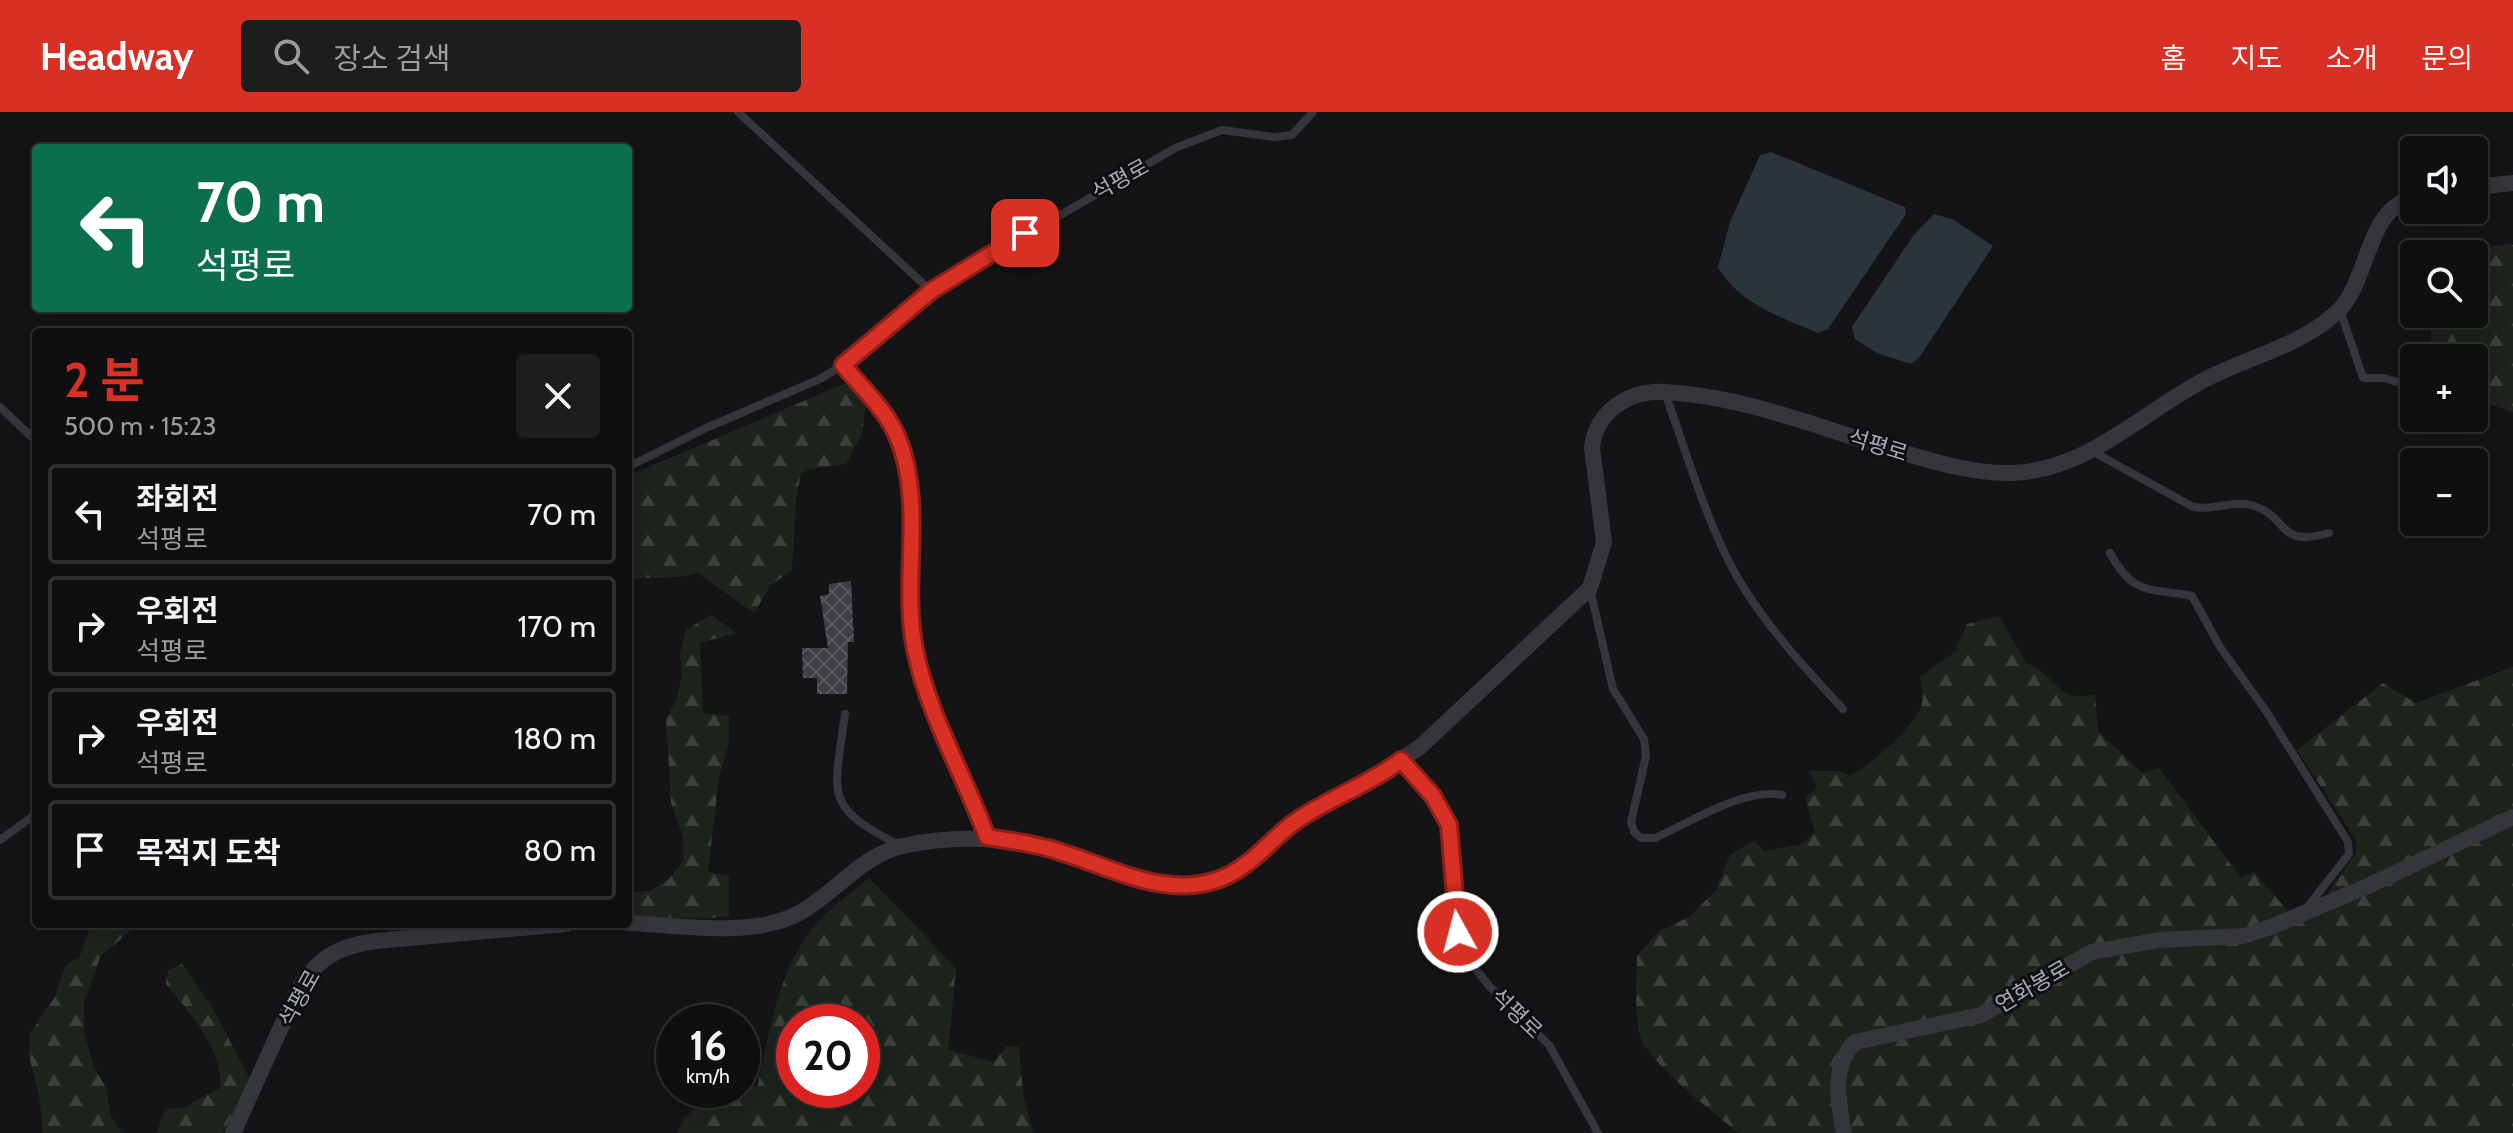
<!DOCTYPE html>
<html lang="ko">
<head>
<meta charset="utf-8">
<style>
	:root { --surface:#0f0f10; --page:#1d1d1e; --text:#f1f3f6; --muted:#9b9c9f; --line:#2f2f30; --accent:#d93025 }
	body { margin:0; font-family:Cabin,"Noto Sans KR",sans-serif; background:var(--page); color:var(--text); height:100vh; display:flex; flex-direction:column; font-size:30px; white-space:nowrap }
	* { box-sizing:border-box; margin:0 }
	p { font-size:26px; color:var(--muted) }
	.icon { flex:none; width:44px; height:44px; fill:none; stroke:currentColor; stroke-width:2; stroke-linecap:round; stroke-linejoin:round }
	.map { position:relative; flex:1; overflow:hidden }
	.sheet { position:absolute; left:32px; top:216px; width:600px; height:600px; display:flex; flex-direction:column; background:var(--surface); border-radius:8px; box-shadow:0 4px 20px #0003,0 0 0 2px var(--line) }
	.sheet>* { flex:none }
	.top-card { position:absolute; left:32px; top:32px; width:600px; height:168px; border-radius:8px; box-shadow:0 4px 20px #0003,0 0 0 2px var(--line); background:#0b6e4f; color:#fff; overflow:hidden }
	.fabs { position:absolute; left:2400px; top:24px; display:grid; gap:16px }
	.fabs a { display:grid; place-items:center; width:88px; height:88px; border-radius:8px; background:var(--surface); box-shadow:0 4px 20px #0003,0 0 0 2px var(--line); font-size:40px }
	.speed { position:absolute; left:656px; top:892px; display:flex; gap:16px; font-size:40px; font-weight:700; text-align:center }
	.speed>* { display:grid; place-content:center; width:104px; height:104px; border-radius:50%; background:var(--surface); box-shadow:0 4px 20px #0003,0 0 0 2px var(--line); line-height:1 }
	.speed small { font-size:20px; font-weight:400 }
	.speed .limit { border:12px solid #d22; background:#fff; color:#111 }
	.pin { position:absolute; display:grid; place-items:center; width:68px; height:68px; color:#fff; margin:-34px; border-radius:16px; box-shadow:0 4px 12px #0006 }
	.me { position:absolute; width:88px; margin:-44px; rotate:353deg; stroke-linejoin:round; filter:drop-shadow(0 0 6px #0008) }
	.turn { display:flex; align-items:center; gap:28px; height:168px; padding:0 32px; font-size:36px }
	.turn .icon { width:104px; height:104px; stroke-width:2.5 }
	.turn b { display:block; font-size:56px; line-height:68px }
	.round { display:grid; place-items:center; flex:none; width:84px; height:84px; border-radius:8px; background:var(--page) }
	.summary { display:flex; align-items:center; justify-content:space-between; height:136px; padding:0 32px }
	h1 { font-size:48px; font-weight:700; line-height:60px; color:var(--accent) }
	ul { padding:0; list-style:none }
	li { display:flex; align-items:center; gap:24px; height:100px; margin:0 16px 12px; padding:0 16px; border:4px solid var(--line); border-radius:8px }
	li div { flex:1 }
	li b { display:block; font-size:30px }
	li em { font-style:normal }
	header { display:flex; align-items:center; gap:48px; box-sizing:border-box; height:112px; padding:0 40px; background:var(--accent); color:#fff }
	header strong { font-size:38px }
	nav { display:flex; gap:44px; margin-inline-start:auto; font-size:28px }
	.search { width:560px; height:72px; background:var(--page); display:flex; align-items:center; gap:20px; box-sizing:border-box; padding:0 28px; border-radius:8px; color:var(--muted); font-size:30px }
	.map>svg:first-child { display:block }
	.forest { fill:url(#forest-firs); fill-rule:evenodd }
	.water { fill:#29343b }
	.building { fill:url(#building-cross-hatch) }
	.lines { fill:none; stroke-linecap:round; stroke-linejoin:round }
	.service { stroke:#35363b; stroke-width:8 }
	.minor { stroke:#35363b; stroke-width:16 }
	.route-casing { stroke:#8d1f18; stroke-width:20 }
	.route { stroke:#d93025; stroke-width:14 }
	.labels { text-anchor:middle; stroke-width:6; stroke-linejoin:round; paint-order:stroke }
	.street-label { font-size:22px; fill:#a4abb7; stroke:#0f0f11 }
</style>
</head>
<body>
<header>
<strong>Headway</strong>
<div class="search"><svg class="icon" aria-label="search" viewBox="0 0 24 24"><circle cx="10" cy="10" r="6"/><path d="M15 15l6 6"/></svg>장소 검색</div>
<nav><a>홈</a><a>지도</a><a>소개</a><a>문의</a></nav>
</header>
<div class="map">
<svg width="2513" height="1021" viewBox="0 0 2513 1021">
	<defs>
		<pattern id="forest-firs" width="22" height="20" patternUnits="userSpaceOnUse" patternTransform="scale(2)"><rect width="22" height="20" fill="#1c241c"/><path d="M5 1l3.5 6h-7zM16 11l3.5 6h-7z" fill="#3a413b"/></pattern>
		<pattern id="building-cross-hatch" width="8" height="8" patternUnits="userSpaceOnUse" patternTransform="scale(2)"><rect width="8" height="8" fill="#3e3f43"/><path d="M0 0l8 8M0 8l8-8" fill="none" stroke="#57585c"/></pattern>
	</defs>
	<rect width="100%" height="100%" fill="#141416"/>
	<!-- forest -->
	<g class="forest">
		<polygon points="2509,132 2513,133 2513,300 2474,287 2474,246 2433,246 2429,202 2474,202 2474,142 2440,142"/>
		<path d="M846 271 866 292 862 322 846 352 810 357 801 362 796 387 792 458 770 474 754 501 698 461C677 468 655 464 632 467L628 500V364Z"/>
		<path d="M711 503 737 521 700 531 703 601 729 604V630L719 666 708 760 729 764V804C696 809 662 804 628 805V780L650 779 668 768 683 749V725L671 691 666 606 676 589 682 564 680 543 686 518Z"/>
		<path d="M1999 504 2026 551C2057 562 2056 593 2095 582L2098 619 2142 661 2159 656 2240 765 2254 760 2298 810 2330 797 2328 780 2356 741V728L2297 638 2383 571 2416 591 2513 555V1021H1739C1715 1002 1657 957 1643 931 1633 912 1637 866 1637 844L1659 819 1689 805 1716 778 1730 743 1754 728 1764 739 1802 732 1815 720 1805 686 1817 675 1810 659H1840L1850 664C1869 654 1918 613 1922 591 1924 584 1921 573 1920 565L1955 540 1967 512Z"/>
		<path d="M869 766 956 856 948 938 993 950 1007 934 1019 935 1023 981 1033 1021H677L685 1005 698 995 700 978H742V971L757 975C770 921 778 854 817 811 832 794 851 781 869 766ZM794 910H862V978H794Z"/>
		<polygon points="91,812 138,812 100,845 84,892 84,920 93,953 106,975 111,1005 121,1020 126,1021 43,1021 39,983 29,944 30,921 55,885 65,855 80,844"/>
		<path d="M182 852 213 897 251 969 223 1021H152L157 1020 165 997 183 996 220 976C224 938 189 900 166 872L168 858Z"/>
	</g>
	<!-- water -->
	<g class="water">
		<path d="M1771 40 1905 95 1906 102 1828 217 1818 221C1781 205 1739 192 1718 155L1730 110 1760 43Z"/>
		<polygon points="1934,102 1952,107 1993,134 1919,246 1911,252 1877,241 1855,227 1852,215 1913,124"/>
	</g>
	<!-- building -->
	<polygon class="building" points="851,469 854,530 848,530 847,582 817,582 817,566 803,566 802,536 828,536 820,484 829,482 829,472"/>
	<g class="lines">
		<!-- service -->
		<g class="service">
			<polyline points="738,0 931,179"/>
			<polyline points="2340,198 2363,266 2384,266 2414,275"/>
			<path d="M843 253C862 276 886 298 898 326 925 393 902 469 915 538 927 602 965 663 987 725"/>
			<path d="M1665 281C1687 341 1705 407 1736 463 1764 512 1805 556 1843 597"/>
			<polyline points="0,295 36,329"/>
			<path d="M2092 339 2193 395C2213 399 2232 388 2251 393 2292 405 2274 436 2329 421"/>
			<polyline points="628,355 706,316 820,267 843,253 931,179 1175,36 1222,18 1274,25 1292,23 1313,0"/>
			<path d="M2110 441C2134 485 2149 475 2192 484L2220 535 2266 599 2348 730 2349 742 2305 798"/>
			<path d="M1590 477 1613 577 1644 627 1646 644 1631 710 1634 720 1641 726H1655C1689 711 1745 675 1782 683"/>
			<path d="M845 602C834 684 822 694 901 734"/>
			<polyline points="1401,648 1433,684 1449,713 1458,820 1472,852 1489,874 1549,933 1598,1021"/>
			<polyline points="0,728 36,702"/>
		</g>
		<!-- minor -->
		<g class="minor">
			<polyline points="2474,75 2513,71"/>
			<path d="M628 811C681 813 753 827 801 800 836 780 861 744 902 734 970 719 1027 728 1092 750 1120 760 1148 773 1179 774 1206 774 1236 762 1257 746 1272 735 1282 719 1297 709 1337 681 1382 663 1421 634L1590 476 1604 430 1592 336C1596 299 1629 278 1665 280 1743 284 1820 316 1894 338 1931 349 1973 362 2012 361 2089 358 2142 300 2206 267 2249 245 2306 232 2340 197 2369 167 2367 95 2414 86"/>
			<path d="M233 1021 297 880C316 847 337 834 376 829L566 812"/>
			<path d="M1844 1021C1838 990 1831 954 1855 930L1981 903 2092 840 2159 828 2243 824 2271 815 2368 774 2513 705"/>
		</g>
	</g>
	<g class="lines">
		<defs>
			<path id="route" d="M1025 121 931 179 843 253C862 276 886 298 898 326 925 393 901 469 915 537 927 600 965 665 987 725 1007 728 1028 731 1047 736 1105 751 1169 793 1229 763 1256 749 1272 726 1296 709 1329 686 1369 673 1401 648L1433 684 1449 713 1458 820"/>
		</defs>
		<!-- route casing -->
		<use href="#route" class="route-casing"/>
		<!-- route -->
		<use href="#route" class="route"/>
	</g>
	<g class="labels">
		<!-- street labels -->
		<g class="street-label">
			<text transform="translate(1120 67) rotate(-29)" y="8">석평로</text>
			<text transform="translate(1878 333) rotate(17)" y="8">석평로</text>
			<text transform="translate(2032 874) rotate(-30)" y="8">연화봉로</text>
			<text transform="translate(299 886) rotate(-61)" y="8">석평로</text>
			<text transform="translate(1517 901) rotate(44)" y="8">석평로</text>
		</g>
	</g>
</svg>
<div class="fabs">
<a><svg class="icon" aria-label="sound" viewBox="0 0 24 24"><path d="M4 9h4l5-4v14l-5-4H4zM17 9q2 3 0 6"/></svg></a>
<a><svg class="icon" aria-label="search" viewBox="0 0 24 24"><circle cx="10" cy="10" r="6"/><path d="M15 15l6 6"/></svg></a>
<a>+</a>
<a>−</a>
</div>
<div class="speed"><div>16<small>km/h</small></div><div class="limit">20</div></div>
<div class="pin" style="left:1025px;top:121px;background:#d93025"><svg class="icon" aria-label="arrive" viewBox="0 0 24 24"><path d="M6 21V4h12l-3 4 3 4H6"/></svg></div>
<svg class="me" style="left:1458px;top:820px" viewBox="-20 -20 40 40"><circle r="17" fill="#d93025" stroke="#fff" stroke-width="3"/><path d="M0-11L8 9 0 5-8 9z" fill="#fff"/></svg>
<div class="top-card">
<div class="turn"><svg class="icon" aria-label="left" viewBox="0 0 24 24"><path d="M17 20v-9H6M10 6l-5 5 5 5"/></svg><div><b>70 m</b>석평로</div></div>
</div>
<section class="sheet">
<div class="summary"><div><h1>2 분</h1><p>500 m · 15:23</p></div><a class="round"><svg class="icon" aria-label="close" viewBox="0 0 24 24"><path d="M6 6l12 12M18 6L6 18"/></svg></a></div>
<ul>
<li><svg class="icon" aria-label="left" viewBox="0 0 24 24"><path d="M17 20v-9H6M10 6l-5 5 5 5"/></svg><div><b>좌회전</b><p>석평로</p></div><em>70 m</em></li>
<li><svg class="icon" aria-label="right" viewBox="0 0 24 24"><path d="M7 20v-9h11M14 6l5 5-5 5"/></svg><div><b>우회전</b><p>석평로</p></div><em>170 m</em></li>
<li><svg class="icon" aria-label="right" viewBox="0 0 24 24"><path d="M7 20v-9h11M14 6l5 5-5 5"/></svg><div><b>우회전</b><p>석평로</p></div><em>180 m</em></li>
<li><svg class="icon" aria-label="arrive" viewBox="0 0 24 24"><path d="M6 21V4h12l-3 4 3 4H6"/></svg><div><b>목적지 도착</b></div><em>80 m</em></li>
</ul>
</section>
</div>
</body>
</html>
